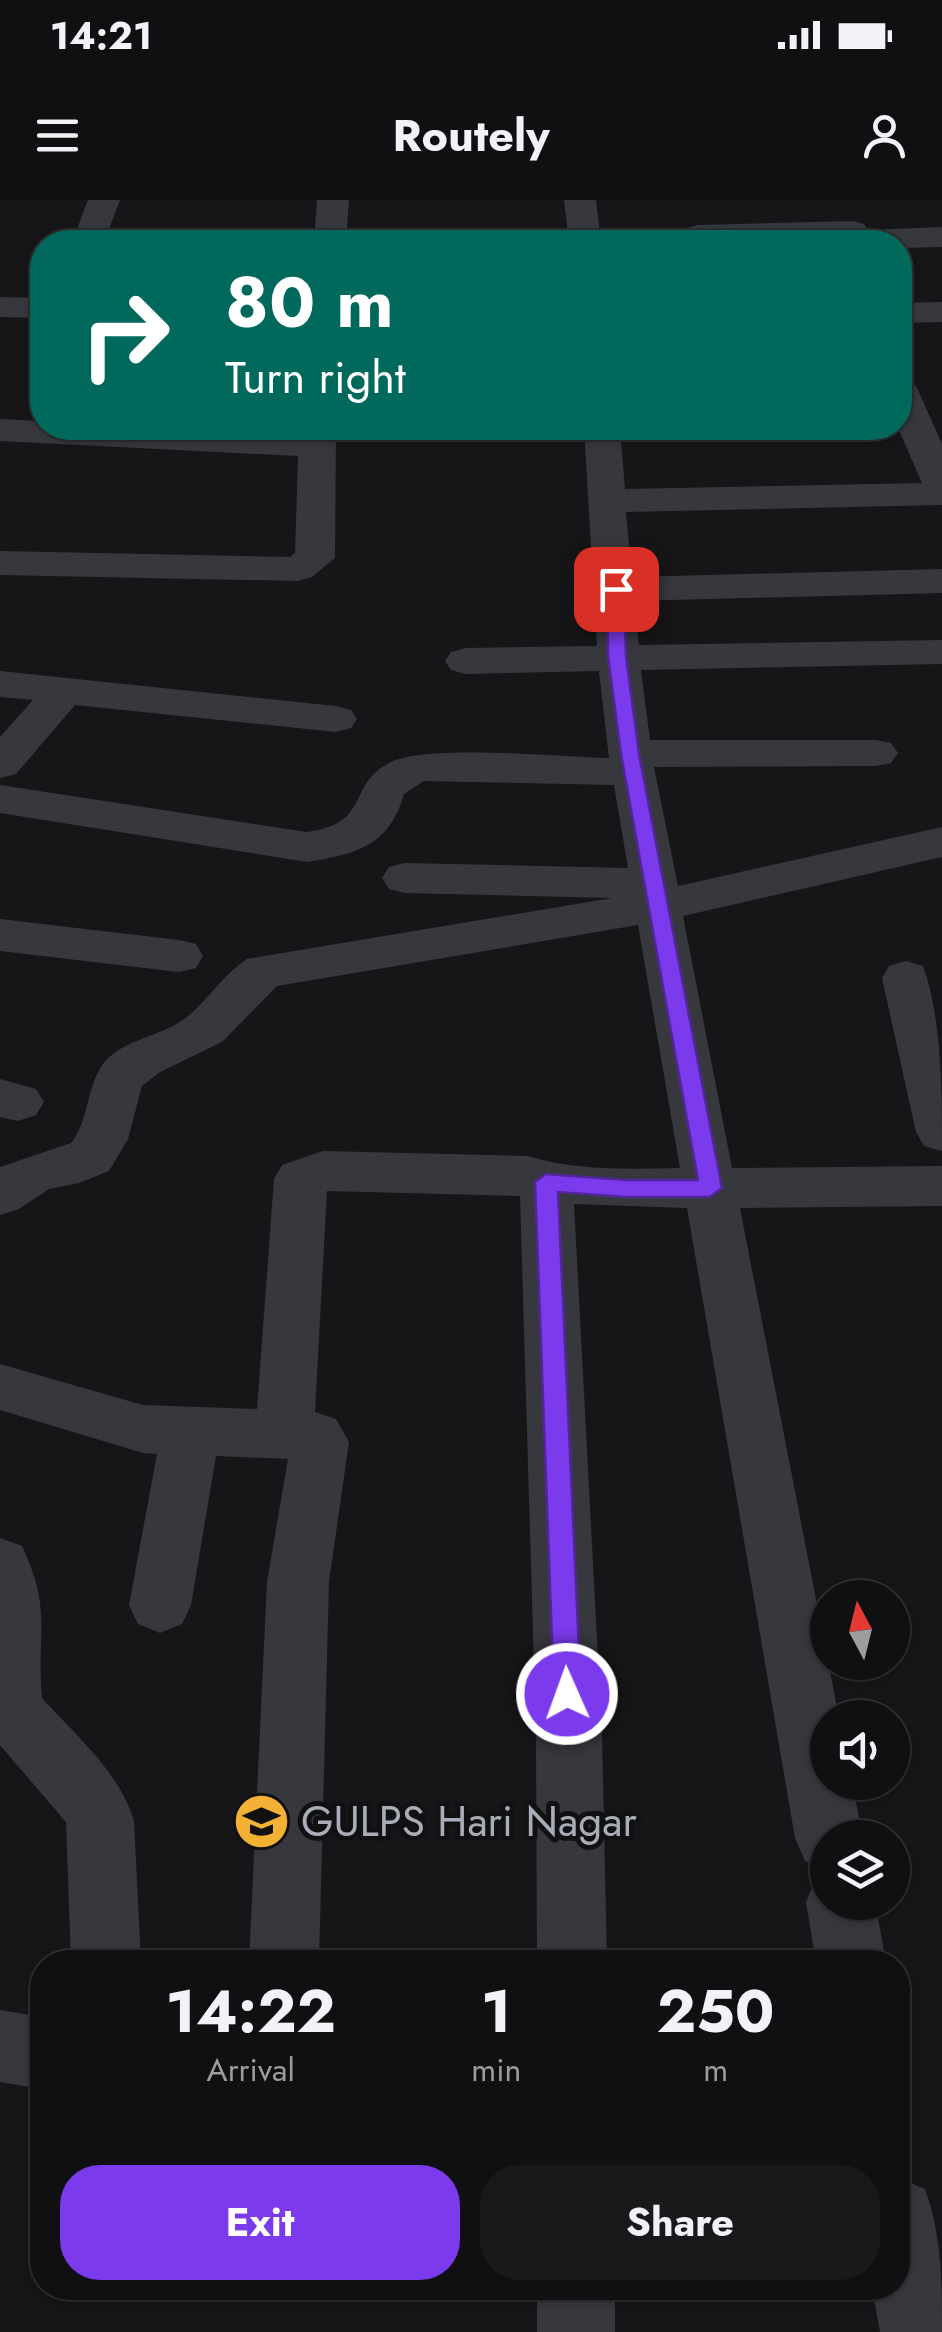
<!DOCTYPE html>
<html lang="en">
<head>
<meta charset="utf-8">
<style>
	:root { --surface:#101012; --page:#19191b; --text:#f1f3f6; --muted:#9c9d9f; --line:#303032; --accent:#7c3aed }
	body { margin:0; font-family:Jost,sans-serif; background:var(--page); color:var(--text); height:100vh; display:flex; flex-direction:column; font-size:38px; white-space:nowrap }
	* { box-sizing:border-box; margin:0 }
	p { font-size:32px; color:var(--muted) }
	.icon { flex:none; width:55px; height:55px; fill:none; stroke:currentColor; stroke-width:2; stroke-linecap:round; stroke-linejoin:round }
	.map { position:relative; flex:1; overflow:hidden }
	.side { position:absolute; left:30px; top:1750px; width:880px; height:350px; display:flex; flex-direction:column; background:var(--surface); border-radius:40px; box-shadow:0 2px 8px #0004,0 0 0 2px var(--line) }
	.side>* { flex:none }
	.hud { position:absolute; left:30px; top:30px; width:882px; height:210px; border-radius:40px; box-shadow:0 2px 8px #0004,0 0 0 2px var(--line); background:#00695c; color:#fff; overflow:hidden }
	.needle { width:65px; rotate:353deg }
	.controls { position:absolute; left:810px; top:1380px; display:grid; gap:20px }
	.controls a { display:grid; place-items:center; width:100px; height:100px; border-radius:50%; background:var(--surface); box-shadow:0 2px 8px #0004,0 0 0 2px var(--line); font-size:50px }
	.pin { position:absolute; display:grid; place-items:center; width:85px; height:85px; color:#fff; margin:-42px; border-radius:20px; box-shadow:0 5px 15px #0006 }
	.me { position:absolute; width:110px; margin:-55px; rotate:358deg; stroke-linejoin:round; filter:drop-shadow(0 0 8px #0008) }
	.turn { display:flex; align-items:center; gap:35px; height:210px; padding:0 30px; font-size:45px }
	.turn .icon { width:130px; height:130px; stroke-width:2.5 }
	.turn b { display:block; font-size:70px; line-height:85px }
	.eta { display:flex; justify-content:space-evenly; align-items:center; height:170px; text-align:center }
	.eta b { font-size:60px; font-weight:700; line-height:70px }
	.primary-button { display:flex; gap:20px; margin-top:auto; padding:20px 30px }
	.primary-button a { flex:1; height:115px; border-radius:40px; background:var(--accent); color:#fff; font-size:40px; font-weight:700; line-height:115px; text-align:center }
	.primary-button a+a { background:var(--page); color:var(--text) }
	.status { display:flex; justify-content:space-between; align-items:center; height:70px; padding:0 50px; background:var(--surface); direction:ltr }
	.status svg { height:28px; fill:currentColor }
	header { display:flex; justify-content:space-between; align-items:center; height:130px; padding:0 30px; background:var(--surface); font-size:45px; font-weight:700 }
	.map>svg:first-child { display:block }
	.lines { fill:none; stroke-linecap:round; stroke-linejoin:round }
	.minor { fill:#37383d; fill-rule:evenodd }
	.route { fill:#7c3aed; stroke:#51269a; stroke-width:2.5 }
	.labels { text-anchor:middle; stroke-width:10; stroke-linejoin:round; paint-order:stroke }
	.near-poi-label { font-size:42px; fill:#a8adb8; stroke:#111113; text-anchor:start }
</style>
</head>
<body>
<div class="status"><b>14:21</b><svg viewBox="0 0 49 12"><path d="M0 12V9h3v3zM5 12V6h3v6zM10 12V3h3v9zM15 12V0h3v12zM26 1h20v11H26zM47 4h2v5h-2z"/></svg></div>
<header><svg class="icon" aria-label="menu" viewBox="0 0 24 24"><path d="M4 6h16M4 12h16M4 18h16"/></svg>Routely<svg class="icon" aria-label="person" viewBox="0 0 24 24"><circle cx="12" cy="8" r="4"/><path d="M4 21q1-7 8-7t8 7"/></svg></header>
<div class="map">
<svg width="942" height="2132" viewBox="0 0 942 2132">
	<rect width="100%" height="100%" fill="#161618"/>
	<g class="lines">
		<!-- minor -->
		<g class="minor">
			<polygon points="88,0 120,0 104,42 72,42"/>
			<polygon points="317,0 349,0 346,42 314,42"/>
			<polygon points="564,0 596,0 601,42 569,42"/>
			<polygon points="853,21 864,24 868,30 942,27 942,47 900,48 900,42 689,42 682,35 687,28 698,25"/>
			<polygon points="0,97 42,98 42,118 0,117"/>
			<polygon points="942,102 942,122 900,123 900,103"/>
			<path d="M900 179 913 182 918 190 942 244V305L626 312 632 377 942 369V393L634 401 639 445 942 440V464L641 470 650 540H876L891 543 898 553 891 563 876 566 654 567 678 686 942 627V657L683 716 732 968 942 966V1006L740 1008 839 1518H828V1582H852L863 1638H828V1670L805 1661 795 1638 687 1008 574 1004 602 1534 607 1762H537L536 1534 520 996 327 991 315 1212 336 1219 349 1242 329 1382 319 1762H249L267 1382 288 1259 216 1256 191 1405 182 1424 160 1433 138 1424 129 1405 157 1254 143 1253 0 1210V1164L143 1205 257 1209 274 979 282 965 323 951 528 956C576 971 630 969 680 968L638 725 277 786 222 842 160 872 142 886 128 939 109 971 79 983 49 989 19 1009 0 1015V967L71 943C89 921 86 888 103 864 122 840 154 838 178 823 205 807 220 776 247 759L612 698 405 693 389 689 382 678 389 667 405 663 628 668 614 585 424 581 404 594C389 646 357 654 307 662L0 613V585L307 632C373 623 345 585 391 562 429 544 560 557 609 558L599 471 466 474 451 470 445 461 451 452 466 448 597 446 584 228H620L625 289 922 283 898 228Z"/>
			<polygon points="0,219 42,221 42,228 169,228 299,234 300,228 336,228 335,358 312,377 298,381 0,375 0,351 290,357 295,353 298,256 0,241"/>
			<polygon points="0,471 336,506 351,510 357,519 351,528 336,532 75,505 16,574 0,578 0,537 33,500 0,497"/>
			<polygon points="0,719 179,740 196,744 203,756 196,768 179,772 0,751"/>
			<path d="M906 761 923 766C942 818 942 893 942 951L924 946 916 932 882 778 889 766Z"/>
			<polygon points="0,879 36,889 44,902 36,915 18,921 0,917"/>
			<path d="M0 1338 22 1346C53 1412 36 1433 42 1498 76 1536 119 1571 134 1621L141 1762H71L66 1622 0 1545Z"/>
			<polygon points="828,1673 828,1702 875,1702 886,1762 816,1762 806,1702 816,1678"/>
			<polygon points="0,1810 42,1817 42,1889 0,1882"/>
			<path d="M898 1978 925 1989C942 2036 942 2082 942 2132H880L872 2088H898Z"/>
			<rect x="537" y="2088" width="78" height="44"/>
		</g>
	</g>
	<!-- route -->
	<polygon class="route" points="616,384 624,389 626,456 639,554 722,988 710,997 626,997 558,992 581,1494 577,1503 567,1507 558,1503 554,1494 535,982 546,974 626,980 698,980 621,554 608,456 607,389"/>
	<!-- icons -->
	<defs>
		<symbol id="school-disc" viewBox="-11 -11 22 22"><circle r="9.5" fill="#f2b134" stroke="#111113"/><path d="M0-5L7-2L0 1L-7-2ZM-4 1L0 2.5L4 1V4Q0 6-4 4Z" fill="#111"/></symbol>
	</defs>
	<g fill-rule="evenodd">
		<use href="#school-disc" x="230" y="1590" width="63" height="63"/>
	</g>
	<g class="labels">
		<!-- near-poi labels -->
		<g class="near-poi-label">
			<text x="301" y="1636">GULPS Hari Nagar</text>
		</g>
	</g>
</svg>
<div class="controls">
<a><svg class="needle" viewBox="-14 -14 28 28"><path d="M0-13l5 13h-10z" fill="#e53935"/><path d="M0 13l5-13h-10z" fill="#9c9d9f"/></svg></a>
<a><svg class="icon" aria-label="sound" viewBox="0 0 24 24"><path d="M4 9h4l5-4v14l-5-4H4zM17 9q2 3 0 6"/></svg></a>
<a><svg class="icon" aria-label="layers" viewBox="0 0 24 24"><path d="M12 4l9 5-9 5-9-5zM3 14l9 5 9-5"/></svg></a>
</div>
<div class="pin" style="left:616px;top:389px;background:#d93025"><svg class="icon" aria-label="arrive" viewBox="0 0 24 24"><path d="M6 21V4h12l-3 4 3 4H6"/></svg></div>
<svg class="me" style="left:567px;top:1494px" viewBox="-20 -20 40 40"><circle r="17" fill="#7c3aed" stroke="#fff" stroke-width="3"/><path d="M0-11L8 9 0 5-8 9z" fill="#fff"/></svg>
<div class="hud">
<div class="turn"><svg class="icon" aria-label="right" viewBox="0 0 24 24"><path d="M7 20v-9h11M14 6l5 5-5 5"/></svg><div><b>80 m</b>Turn right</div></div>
</div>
<section class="side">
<div class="eta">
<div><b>14:22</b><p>Arrival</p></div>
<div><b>1</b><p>min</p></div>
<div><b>250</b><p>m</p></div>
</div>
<div class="primary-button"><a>Exit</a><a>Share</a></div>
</section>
</div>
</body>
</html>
